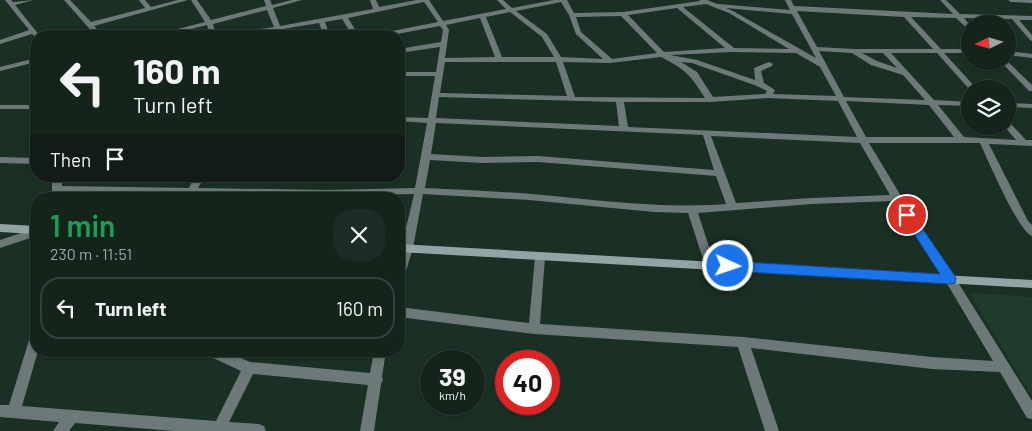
<!DOCTYPE html>
<html lang="en">
<head>
<meta charset="utf-8">
<style>
	:root { --surface:#14241b; --page:#1d2c24; --text:#f1f3f6; --muted:#9da4a3; --line:#33413a }
	body { margin:0; font-family:Barlow,sans-serif; background:var(--page); color:var(--text); height:100vh; display:flex; flex-direction:column; font-size:19px; white-space:nowrap }
	* { box-sizing:border-box; margin:0 }
	p { font-size:16px; color:var(--muted) }
	.icon { flex:none; width:28px; height:28px; fill:none; stroke:currentColor; stroke-width:2; stroke-linecap:round; stroke-linejoin:round }
	.map { position:relative; flex:1; overflow:hidden }
	.details { position:absolute; left:30px; top:192px; width:375px; height:165px; display:flex; flex-direction:column; background:var(--surface); border-radius:20px; box-shadow:0 1px 4px #0004,0 0 0 1px var(--line) }
	.details>* { flex:none }
	.guide { position:absolute; left:30px; top:30px; width:375px; height:152px; border-radius:20px; box-shadow:0 1px 4px #0004,0 0 0 1px var(--line); background:#14241b; color:var(--text); overflow:hidden }
	.needle { width:32px; rotate:265deg }
	.fabs { position:absolute; left:961px; top:15px; display:grid; gap:10px }
	.fabs a { display:grid; place-items:center; width:55px; height:55px; border-radius:50%; background:var(--surface); box-shadow:0 1px 4px #0004,0 0 0 1px var(--line); font-size:25px }
	.speed { position:absolute; left:420px; top:350px; display:flex; gap:10px; font-size:25px; font-weight:700; text-align:center }
	.speed>* { display:grid; place-content:center; width:65px; height:65px; border-radius:50%; background:var(--surface); box-shadow:0 1px 4px #0004,0 0 0 1px var(--line); line-height:1 }
	.speed small { font-size:12px; font-weight:400 }
	.speed .limit { border:8px solid #d22; background:#fff; color:#111 }
	.pin { position:absolute; display:grid; place-items:center; width:42px; height:42px; color:#fff; margin:-21px; border:2px solid #fff; border-radius:50%; box-shadow:0 1px 5px #0007 }
	.me { position:absolute; width:55px; margin:-28px; rotate:93deg; stroke-linejoin:round; filter:drop-shadow(0 0 4px #0008) }
	.turn { display:flex; align-items:center; gap:18px; height:105px; padding:0 20px; font-size:22px }
	.turn .icon { width:65px; height:65px; stroke-width:2.5 }
	.turn b { display:block; font-size:35px; line-height:42px }
	.then { display:flex; align-items:center; height:48px; padding:0 20px; background:#0003; gap:10px; font-size:19px }
	.round { display:grid; place-items:center; flex:none; width:52px; height:52px; border-radius:20px; background:var(--page) }
	.head { display:flex; align-items:center; justify-content:space-between; height:85px; padding:0 20px }
	h1 { font-size:30px; font-weight:600; line-height:38px; color:#1e9e55 }
	ul { padding:0; list-style:none }
	li { display:flex; align-items:center; gap:15px; height:62px; margin:0 10px 8px; padding:0 10px; border:2px solid var(--line); border-radius:20px }
	li div { flex:1 }
	li b { display:block; font-size:19px }
	li em { font-style:normal }
	.map>svg:first-child { display:block }
	.built { fill:#1f3b2c }
	.lines { fill:none; stroke-linecap:round; stroke-linejoin:round }
	.street { fill:#6c7978; fill-rule:evenodd }
	.secondary { fill:#91a6a4; fill-rule:evenodd }
	.route { fill:#1a73e8; stroke:#114b97 }
</style>
</head>
<body>
<div class="map">
<svg width="1032" height="431" viewBox="0 0 1032 431">
	<rect width="100%" height="100%" fill="#1a3024"/>
	<!-- built -->
	<polygon class="built" points="969,293 1032,297 1032,397"/>
	<g class="lines">
		<!-- street -->
		<g class="street">
			<polygon points="5,0 11,0 13,2 34,0 15,5 40,36 35,37 32,34 0,44 0,40 29,30"/>
			<polygon points="64,0 70,0 91,22 145,8 139,0 145,0 151,7 178,0 188,0 94,26 103,36 96,36"/>
			<path d="M191 0H197L211 20 266 6 264 0H270L272 5 292 0H302L273 8 280 26 373 9 370 0H376L379 7 417 0H429L443 21 506 9 497 0H503L512 8 554 0H567L574 13 623 12 700 1 699 0H707L717 4 790 10 785 0H791L794 6 953 14 940 0H946L960 14 1032 16V20H1019L1032 35V41L1030 40 1012 19 964 18 970 25V31L956 18 911 17 941 49H970V53H944L977 89H970V90L937 53H891L934 100 970 102V106L938 105 964 137 1016 140 1004 126H1008V123L1011 124 1026 140H1032V146L989 144 1028 221 1032 225V236C1018 231 988 160 980 143H869L901 196 954 276 1032 401V419L1027 418 1000 372 932 369 751 348 779 431H765L738 347 534 334 399 317V307L529 323 535 257 536 254H544L545 257 540 324 743 337 932 357 993 361 946 282 894 201 812 204 698 213 715 265 714 268H706L705 265 688 213 654 212 529 200 423 194 413 248 405 274 403 277 399 278C397 254 409 219 414 194L327 196 62 192V199H52V176H62V186L189 188 195 176H205L198 188 327 190 415 188 427 123 399 121V117L428 118 435 76H399V72H436L440 47 399 53V49L441 42 443 30 440 26 386 36H374L377 34 438 22 424 2 348 18 359 36H353L342 19 325 22 330 36H324L319 23 240 36H226L229 34 274 27 267 10 213 24 216 36H210L207 25 163 36H153L154 35 205 22ZM561 2 569 15 576 34 603 59 561 57 547 34 516 11ZM706 4 729 13 789 49 734 48 683 7ZM677 8 725 48 664 52 628 15ZM726 8 792 14 816 58 733 11ZM797 11 904 17 933 49H854L817 47ZM510 12 542 37 554 57H502L486 17ZM621 16 657 53 612 59 581 32 576 17ZM480 18 495 57 445 58 449 30 446 25ZM819 51 852 53 871 65 903 75 925 100 844 97ZM732 52 796 53 820 67 836 96 773 94 775 90 764 83 761 71 772 66 773 64 769 62 754 68 755 80 697 60 670 55ZM862 53H883L897 68 877 61ZM661 57C686 70 690 74 705 98L575 97 563 62 610 63ZM445 62H556L567 96 440 93ZM681 62 692 63 757 86 767 91 765 94 713 97 697 72ZM439 97 616 102 619 126 436 118ZM768 98 838 101 857 137 628 127 624 102H711ZM846 101 929 105 954 137H866ZM436 123 703 135 714 170 538 156 482 157 431 154ZM711 136 860 143 890 195 812 198 736 203ZM430 160 482 163 538 162 716 176 726 204C661 209 597 200 532 194 496 191 460 190 425 188Z"/>
			<polygon points="1008,0 1032,0 1032,3 1011,2"/>
			<polygon points="1008,51 1032,54 1032,58 1008,55"/>
			<polygon points="36,58 36,62 0,71 0,67"/>
			<polygon points="1000,61 1007,61 1032,85 1032,91 1029,91"/>
			<polygon points="1008,103 1032,104 1032,108 1008,107"/>
			<rect x="0" y="105" width="36" height="4"/>
			<polygon points="0,157 36,158 36,164 0,163"/>
			<polygon points="36,228 36,236 0,248 0,240"/>
			<polygon points="36,332 36,351 38,351 22,406 216,421 241,371 207,355 205,351 225,351 250,362 370,373 374,351 386,351 382,377 383,380 381,384 374,431 360,431 368,385 253,374 229,422 259,424 264,426 266,431 174,431 75,423 69,431 53,431 59,422 0,417 0,405 9,405 30,337 32,333"/>
		</g>
		<!-- secondary -->
		<g class="secondary">
			<polygon points="0,224 36,226 36,234 0,232"/>
			<polygon points="399,244 1032,280 1032,288 399,252"/>
		</g>
	</g>
	<!-- route -->
	<polygon class="route" points="907,211 911,212 955,276 956,279 955,283 950,284 728,271 724,269 722,266 724,263 728,261 940,274 902,215"/>
</svg>
<div class="fabs">
<a><svg class="needle" viewBox="-14 -14 28 28"><path d="M0-13l5 13h-10z" fill="#e53935"/><path d="M0 13l5-13h-10z" fill="#9da4a3"/></svg></a>
<a><svg class="icon" aria-label="layers" viewBox="0 0 24 24"><path d="M12 4l9 5-9 5-9-5zM3 14l9 5 9-5"/></svg></a>
</div>
<div class="speed"><div>39<small>km/h</small></div><div class="limit">40</div></div>
<div class="pin" style="left:907px;top:215px;background:#d93025"><svg class="icon" aria-label="arrive" viewBox="0 0 24 24"><path d="M6 21V4h12l-3 4 3 4H6"/></svg></div>
<svg class="me" style="left:728px;top:266px" viewBox="-20 -20 40 40"><circle r="17" fill="#1a73e8" stroke="#fff" stroke-width="3"/><path d="M0-11L8 9 0 5-8 9z" fill="#fff"/></svg>
<div class="guide">
<div class="turn"><svg class="icon" aria-label="left" viewBox="0 0 24 24"><path d="M17 20v-9H6M10 6l-5 5 5 5"/></svg><div><b>160 m</b>Turn left</div></div>
<div class="then">Then<svg class="icon" aria-label="arrive" viewBox="0 0 24 24"><path d="M6 21V4h12l-3 4 3 4H6"/></svg></div>
</div>
<section class="details">
<div class="head"><div><h1>1 min</h1><p>230 m · 11:51</p></div><a class="round"><svg class="icon" aria-label="close" viewBox="0 0 24 24"><path d="M6 6l12 12M18 6L6 18"/></svg></a></div>
<ul>
<li><svg class="icon" aria-label="left" viewBox="0 0 24 24"><path d="M17 20v-9H6M10 6l-5 5 5 5"/></svg><div><b>Turn left</b></div><em>160 m</em></li>
</ul>
</section>
</div>
</body>
</html>
